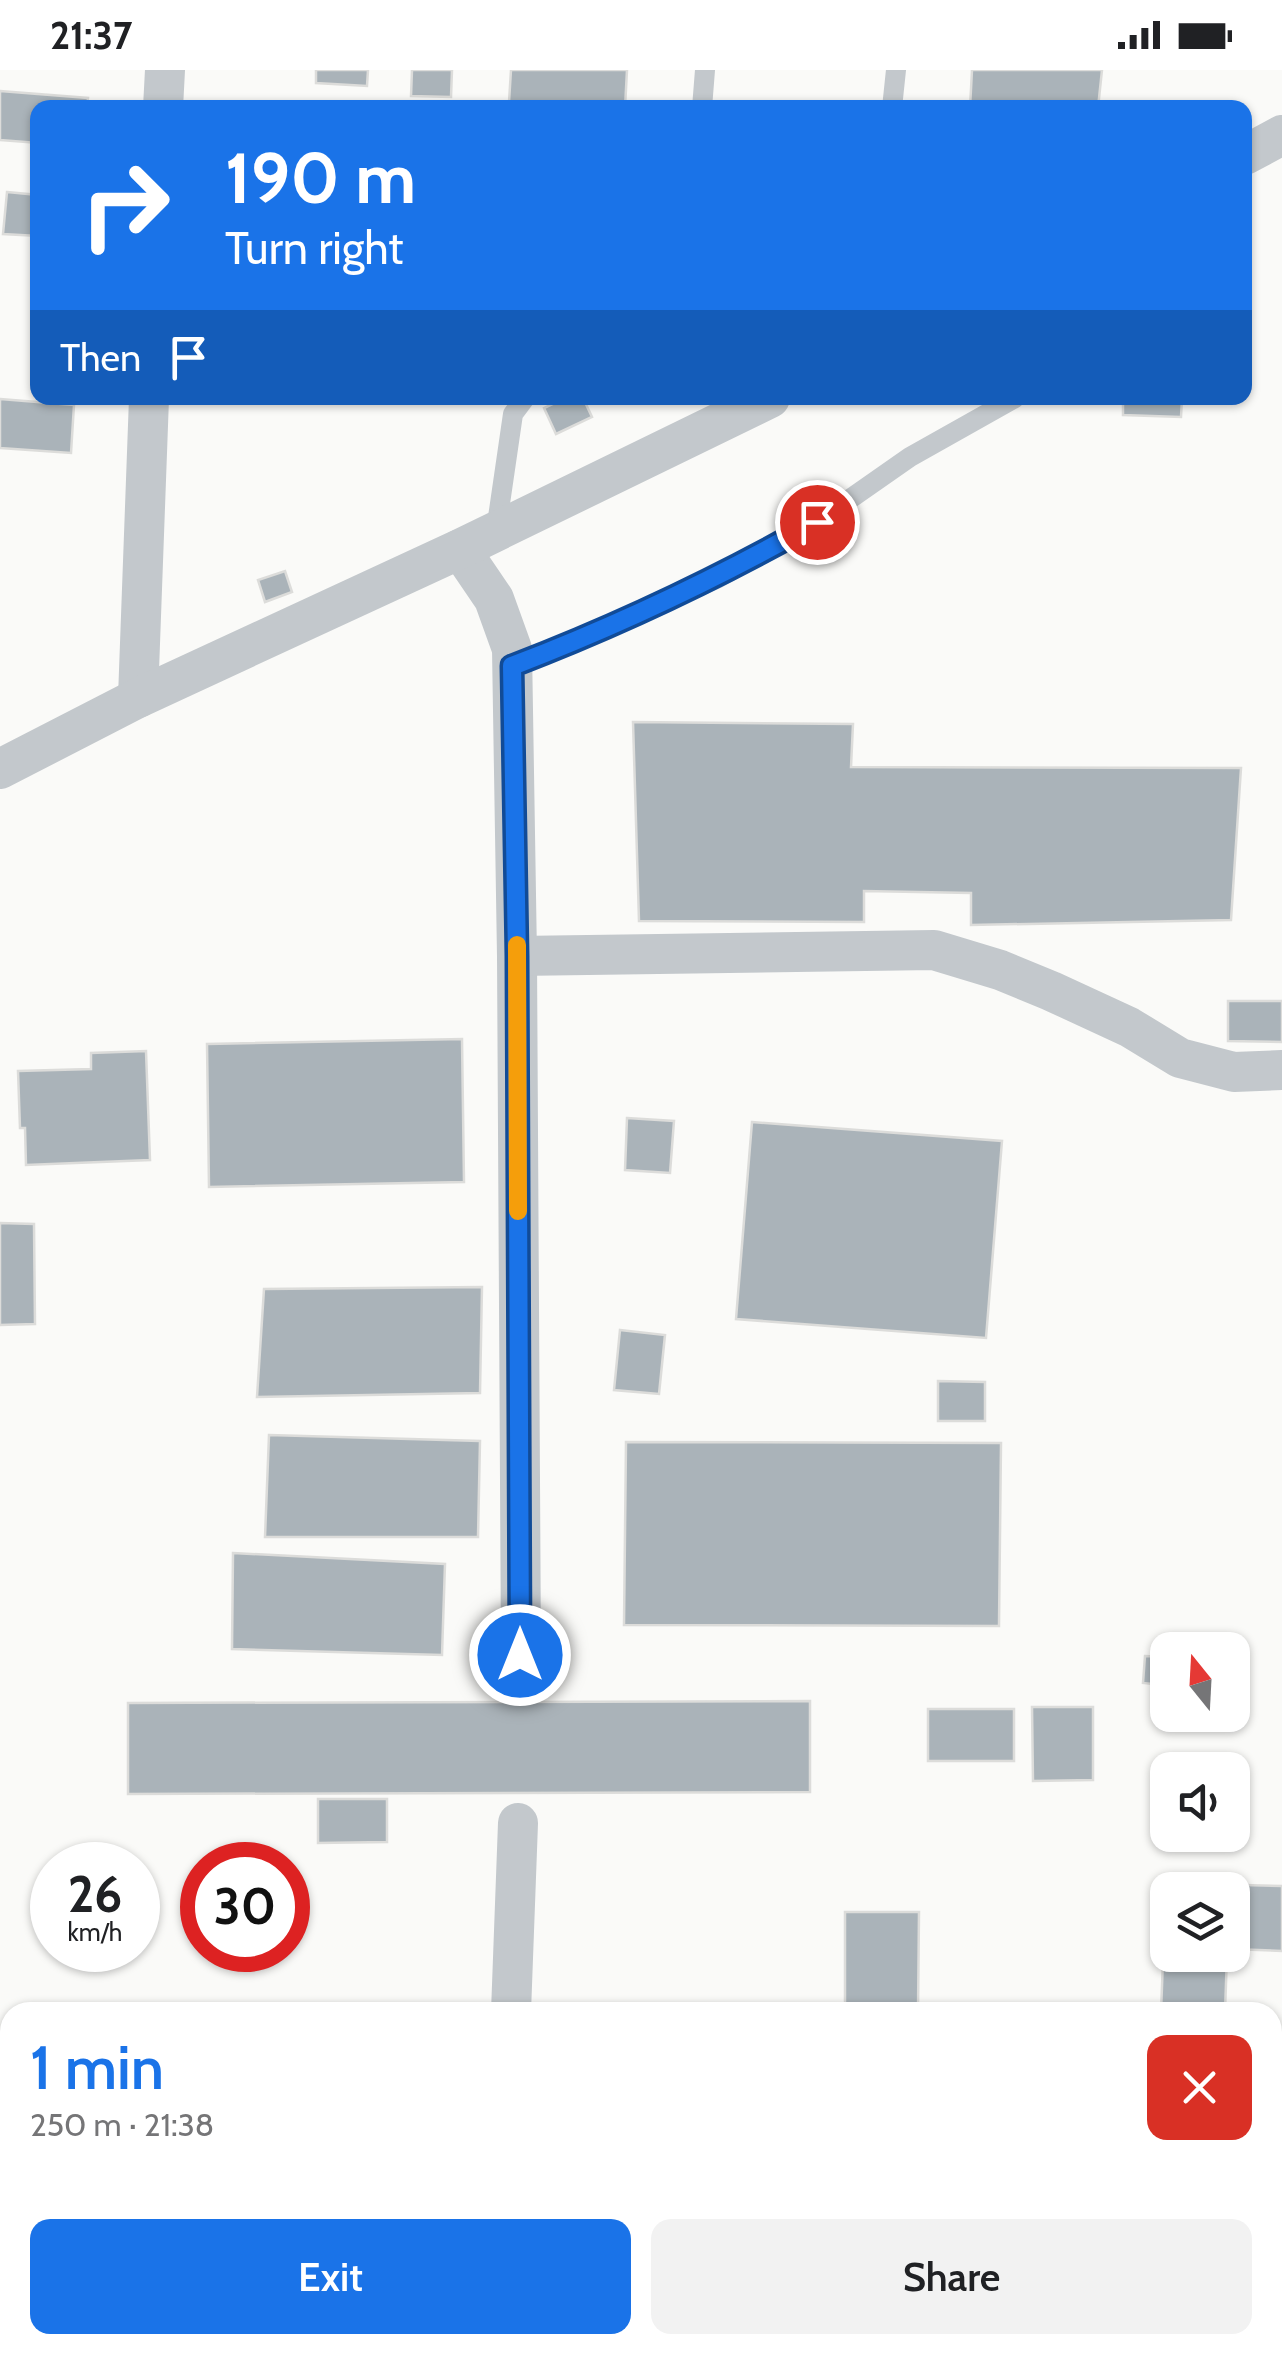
<!DOCTYPE html>
<html lang="en">
<head>
<meta charset="utf-8">
<style>
	:root { --surface:#fff; --page:#f2f2f2; --text:#202124; --muted:#757577; --accent:#1a73e8 }
	body { margin:0; font-family:Cabin,sans-serif; background:var(--page); color:var(--text); height:100vh; display:flex; flex-direction:column; font-size:38px; white-space:nowrap }
	* { box-sizing:border-box; margin:0 }
	p { font-size:32px; color:var(--muted) }
	.icon { flex:none; width:55px; height:55px; fill:none; stroke:currentColor; stroke-width:2; stroke-linecap:round; stroke-linejoin:round }
	.map { position:relative; flex:1; overflow:hidden }
	.drawer { position:absolute; left:0px; top:1932px; width:1282px; height:352px; display:flex; flex-direction:column; background:var(--surface); border-radius:30px 30px 0 0; box-shadow:0 2px 8px #0004 }
	.drawer>* { flex:none }
	.hud { position:absolute; left:30px; top:30px; width:1222px; height:305px; border-radius:20px; box-shadow:0 2px 8px #0004; background:#1a73e8; color:#fff; overflow:hidden }
	.needle { width:65px; rotate:342deg }
	.fabs { position:absolute; left:1150px; top:1562px; display:grid; gap:20px }
	.fabs a { display:grid; place-items:center; width:100px; height:100px; border-radius:20px; background:var(--surface); box-shadow:0 2px 8px #0004; font-size:50px }
	.speed { position:absolute; left:30px; top:1772px; display:flex; gap:20px; font-size:50px; font-weight:700; text-align:center }
	.speed>* { display:grid; place-content:center; width:130px; height:130px; border-radius:50%; background:var(--surface); box-shadow:0 2px 8px #0004; line-height:1 }
	.speed small { font-size:25px; font-weight:400 }
	.speed .limit { border:15px solid #d22; background:#fff; color:#111 }
	.pin { position:absolute; display:grid; place-items:center; width:85px; height:85px; color:#fff; margin:-42px; border:5px solid #fff; border-radius:50%; box-shadow:0 2px 10px #0007 }
	.me { position:absolute; width:110px; margin:-55px; rotate:0deg; stroke-linejoin:round; filter:drop-shadow(0 0 8px #0008) }
	.turn { display:flex; align-items:center; gap:35px; height:210px; padding:0 30px; font-size:45px }
	.turn .icon { width:130px; height:130px; stroke-width:2.5 }
	.turn b { display:block; font-size:70px; line-height:85px }
	.then { display:flex; align-items:center; height:95px; padding:0 30px; background:#0003; gap:20px; font-size:38px }
	.round { display:grid; place-items:center; flex:none; width:105px; height:105px; border-radius:20px; background:var(--page) }
	.head { display:flex; align-items:center; justify-content:space-between; height:170px; padding:0 30px }
	h1 { font-size:60px; font-weight:600; line-height:75px; color:var(--accent) }
	.primary-button { display:flex; gap:20px; margin-top:auto; padding:20px 30px }
	.primary-button a { flex:1; height:115px; border-radius:20px; background:var(--accent); color:#fff; font-size:40px; font-weight:600; line-height:115px; text-align:center }
	.primary-button a+a { background:var(--page); color:var(--text) }
	.status { display:flex; justify-content:space-between; align-items:center; height:70px; padding:0 50px; background:var(--surface); direction:ltr }
	.status svg { height:28px; fill:currentColor }
	.map>svg:first-child { display:block }
	.building { fill:#aab3b9; stroke:#dcdcda; stroke-width:2.5 }
	.lines { fill:none; stroke-linecap:round; stroke-linejoin:round }
	.lane { stroke:#c3c8cc; stroke-width:20 }
	.street { stroke:#c3c8cc; stroke-width:40 }
	.route-casing { stroke:#114b97; stroke-width:25 }
	.route { stroke:#1a73e8; stroke-width:18 }
	.slow { stroke:#f59e0b; stroke-width:18 }
</style>
</head>
<body>
<div class="status"><b>21:37</b><svg viewBox="0 0 49 12"><path d="M0 12V9h3v3zM5 12V6h3v6zM10 12V3h3v9zM15 12V0h3v12zM26 1h20v11H26zM47 4h2v5h-2z"/></svg></div>
<div class="map">
<svg width="1282" height="2283" viewBox="0 0 1282 2283">
	<rect width="100%" height="100%" fill="#fafaf8"/>
	<!-- building -->
	<g class="building">
		<polygon points="316,0 368,0 367,16 316,13"/>
		<polygon points="412,0 452,0 451,27 411,26"/>
		<polygon points="511,0 627,0 625,38 509,32"/>
		<polygon points="972,0 1102,0 1098,38 970,38"/>
		<polygon points="0,21 88,28 87,38 38,38 38,73 0,70"/>
		<polygon points="7,122 38,125 38,166 3,164"/>
		<polygon points="565,328 583,328 592,347 556,364 544,338"/>
		<polygon points="1123,328 1182,328 1181,347 1123,345"/>
		<polygon points="0,329 74,335 71,383 0,378"/>
		<polygon points="285,501 292,522 265,532 258,510"/>
		<polygon points="633,652 853,654 851,697 1241,698 1231,850 971,855 971,823 864,821 864,852 639,851"/>
		<polygon points="1228,931 1282,931 1282,972 1228,971"/>
		<polygon points="462,969 464,1112 209,1117 207,974"/>
		<polygon points="146,981 150,1090 26,1095 25,1058 20,1058 18,1001 91,999 91,983"/>
		<polygon points="627,1048 674,1051 670,1103 625,1100"/>
		<polygon points="752,1052 1002,1071 986,1268 736,1249"/>
		<polygon points="0,1153 34,1154 35,1254 0,1255"/>
		<polygon points="482,1217 480,1323 257,1327 264,1219"/>
		<polygon points="620,1260 665,1265 659,1324 614,1320"/>
		<polygon points="938,1311 985,1312 985,1351 938,1351"/>
		<polygon points="269,1365 480,1371 478,1467 265,1467"/>
		<polygon points="626,1372 1001,1373 999,1556 624,1555"/>
		<polygon points="233,1483 445,1494 442,1585 232,1579"/>
		<polygon points="1145,1586 1165,1587 1162,1615 1143,1613"/>
		<polygon points="810,1631 810,1722 128,1724 128,1633"/>
		<polygon points="1032,1637 1093,1637 1093,1710 1033,1711"/>
		<rect x="928" y="1639" width="86" height="52"/>
		<polygon points="318,1729 387,1729 387,1772 318,1773"/>
		<polygon points="1166,1813 1282,1816 1282,1881 1232,1879 1232,1820 1168,1820 1168,1885 1227,1885 1225,1942 1161,1942"/>
		<polygon points="845,1842 919,1842 918,1941 845,1941"/>
		<polygon points="0,2051 7,2062 0,2138"/>
		<rect x="1272" y="2062" width="10" height="52"/>
	</g>
	<g class="lines">
		<!-- lane -->
		<g class="lane">
			<polyline points="702,38 705,0"/>
			<polyline points="892,38 896,0"/>
			<polyline points="496,461 513,344 525,328"/>
			<polyline points="512,595 579,570 718,508 817,452 910,387 1015,328"/>
		</g>
		<!-- street -->
		<g class="street">
			<polyline points="163,38 165,0"/>
			<polyline points="1245,85 1282,65"/>
			<polyline points="460,479 494,529 512,579 517,886 521,1585"/>
			<polyline points="138,628 149,328"/>
			<polyline points="0,699 138,628 460,479 770,328"/>
			<polyline points="517,886 934,880 1000,900 1051,921 1129,957 1180,988 1234,1002 1282,1000"/>
			<polyline points="511,1942 518,1753"/>
			<polyline points="493,2283 494,2275"/>
		</g>
	</g>
	<g class="lines">
		<defs>
			<path id="route" d="M520 1585 517 886 512 596C619 555 718 508 817 452"/>
		</defs>
		<!-- route casing -->
		<use href="#route" class="route-casing"/>
		<!-- route -->
		<use href="#route" class="route"/>
		<!-- slow -->
		<polyline class="slow" points="517,875 518,1141"/>
	</g>
</svg>
<div class="fabs">
<a><svg class="needle" viewBox="-14 -14 28 28"><path d="M0-13l5 13h-10z" fill="#e53935"/><path d="M0 13l5-13h-10z" fill="#757577"/></svg></a>
<a><svg class="icon" aria-label="sound" viewBox="0 0 24 24"><path d="M4 9h4l5-4v14l-5-4H4zM17 9q2 3 0 6"/></svg></a>
<a><svg class="icon" aria-label="layers" viewBox="0 0 24 24"><path d="M12 4l9 5-9 5-9-5zM3 14l9 5 9-5"/></svg></a>
</div>
<div class="speed"><div>26<small>km/h</small></div><div class="limit">30</div></div>
<div class="pin" style="left:817px;top:452px;background:#d93025"><svg class="icon" aria-label="arrive" viewBox="0 0 24 24"><path d="M6 21V4h12l-3 4 3 4H6"/></svg></div>
<svg class="me" style="left:520px;top:1585px" viewBox="-20 -20 40 40"><circle r="17" fill="#1a73e8" stroke="#fff" stroke-width="3"/><path d="M0-11L8 9 0 5-8 9z" fill="#fff"/></svg>
<div class="hud">
<div class="turn"><svg class="icon" aria-label="right" viewBox="0 0 24 24"><path d="M7 20v-9h11M14 6l5 5-5 5"/></svg><div><b>190 m</b>Turn right</div></div>
<div class="then">Then<svg class="icon" aria-label="arrive" viewBox="0 0 24 24"><path d="M6 21V4h12l-3 4 3 4H6"/></svg></div>
</div>
<section class="drawer">
<div class="head"><div><h1>1 min</h1><p>250 m · 21:38</p></div><a class="round" style="background:#d93025;color:#fff"><svg class="icon" aria-label="close" viewBox="0 0 24 24"><path d="M6 6l12 12M18 6L6 18"/></svg></a></div>
<div class="primary-button"><a>Exit</a><a>Share</a></div>
</section>
</div>
</body>
</html>
